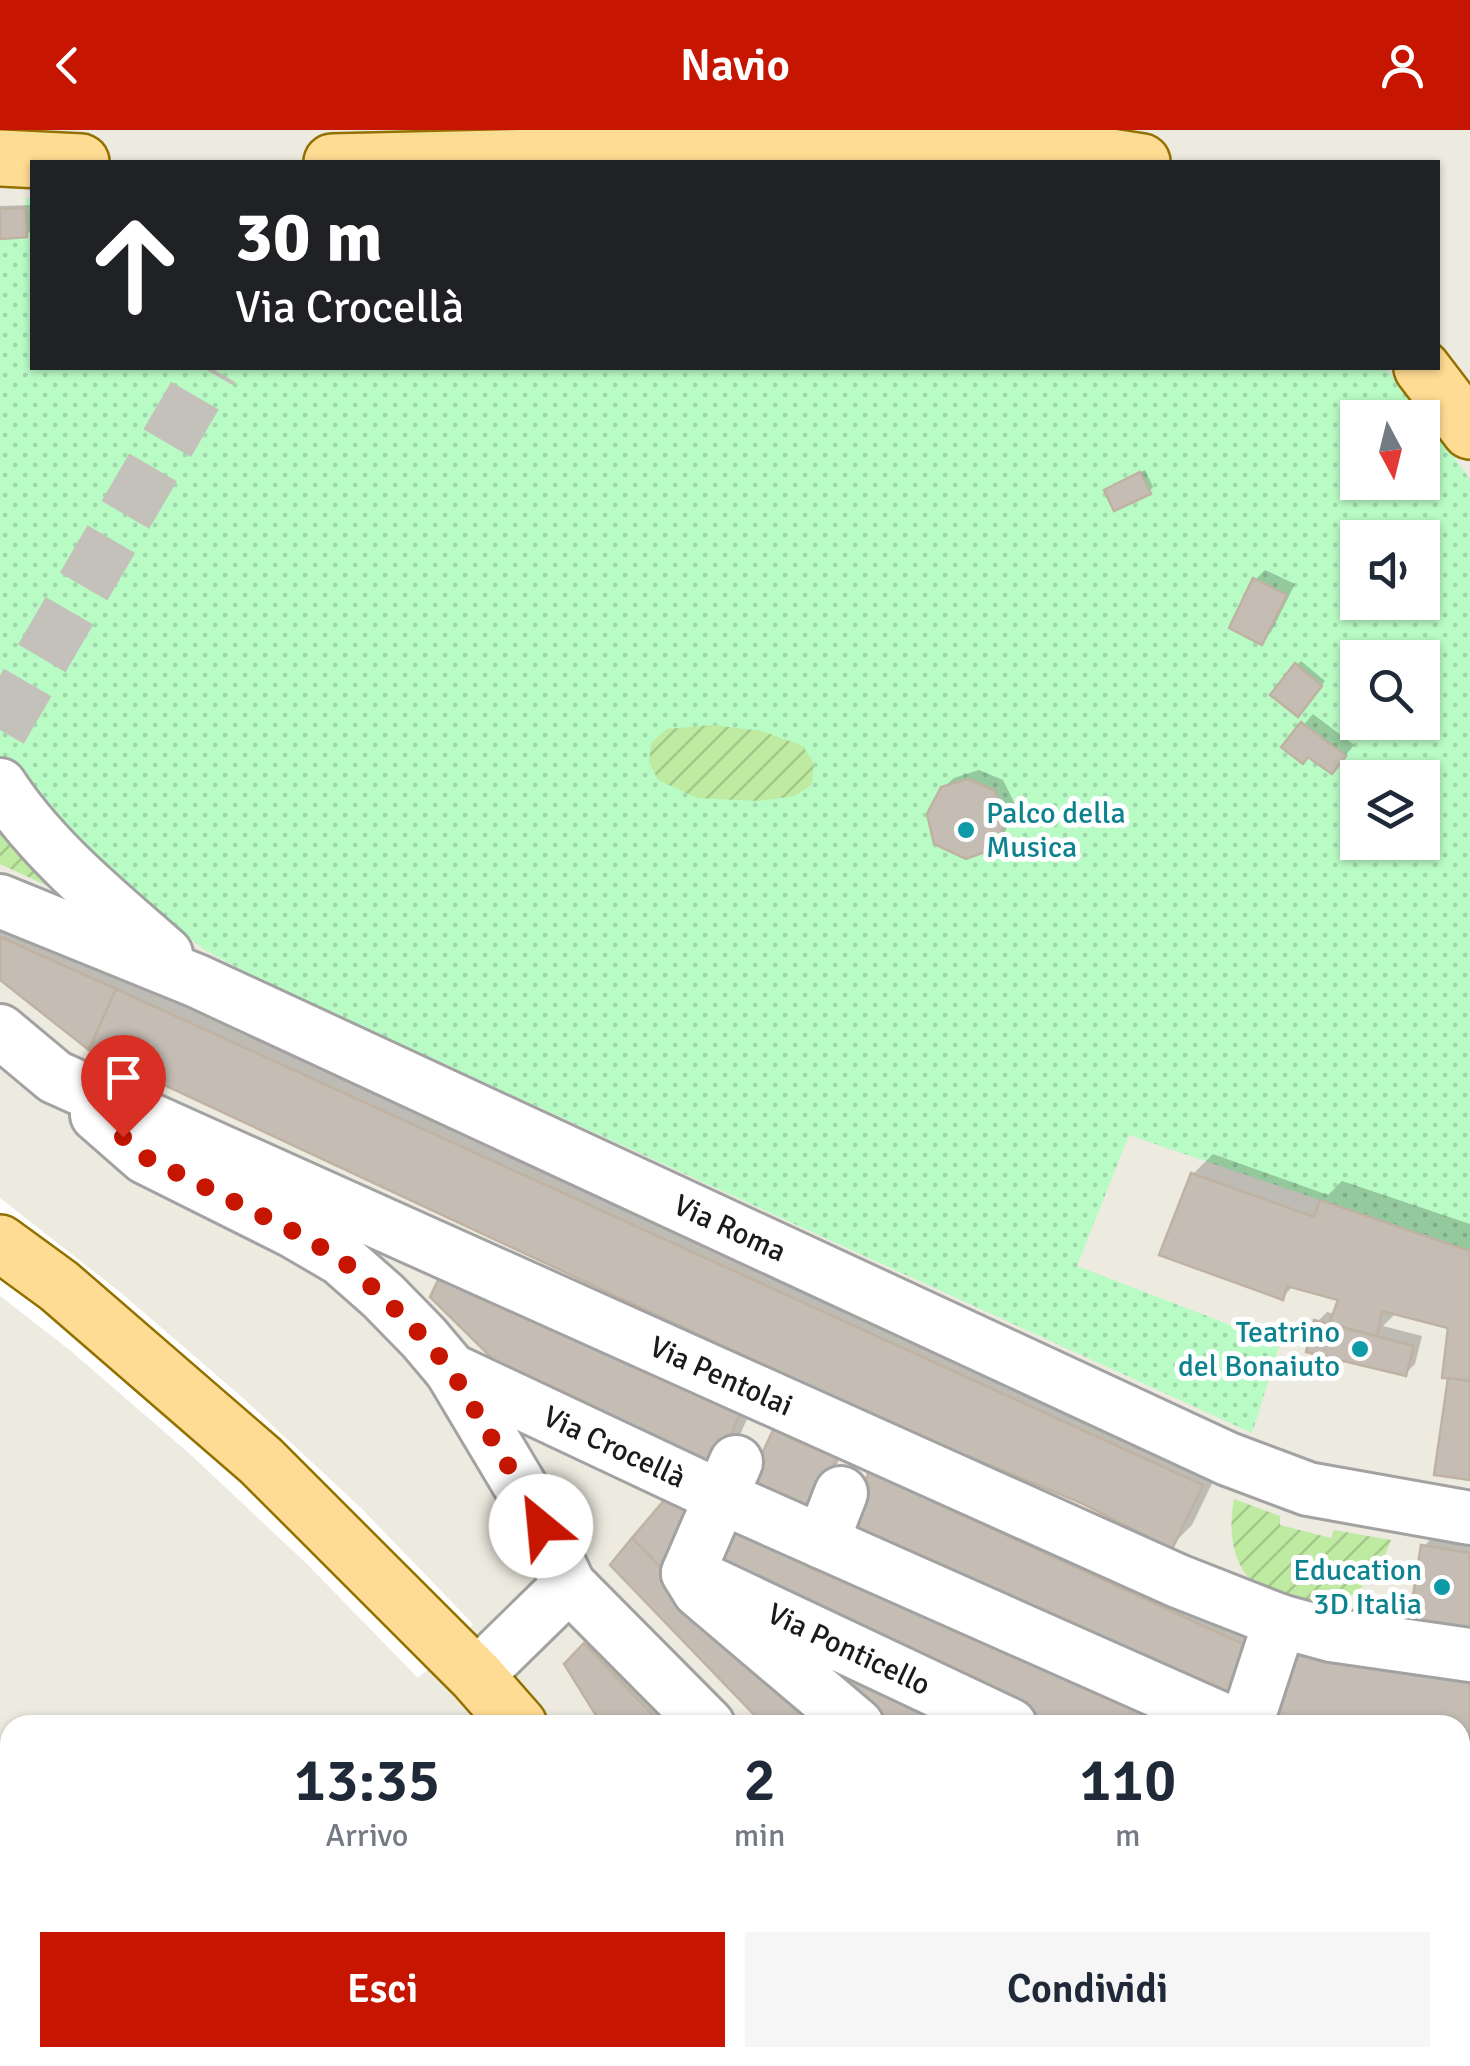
<!DOCTYPE html>
<html lang="it">
<head>
<meta charset="utf-8">
<style>
	:root { --surface:#fff; --page:#f6f6f7; --text:#1f2937; --muted:#747a83; --accent:#c61500 }
	body { margin:0; font-family:Signika,sans-serif; background:var(--page); color:var(--text); height:100vh; display:flex; flex-direction:column; font-size:38px; white-space:nowrap }
	* { box-sizing:border-box; margin:0 }
	p { font-size:32px; color:var(--muted) }
	.icon { flex:none; width:55px; height:55px; fill:none; stroke:currentColor; stroke-width:2; stroke-linecap:round; stroke-linejoin:round }
	.map { position:relative; flex:1; overflow:hidden }
	.drawer { position:absolute; left:0px; top:1585px; width:1470px; height:352px; display:flex; flex-direction:column; background:var(--surface); border-radius:30px 30px 0 0; box-shadow:0 2px 8px #0004 }
	.drawer>* { flex:none }
	.guide { position:absolute; left:30px; top:30px; width:1410px; height:210px; border-radius:0px; box-shadow:0 2px 8px #0004; background:#202124; color:#fff; overflow:hidden }
	.needle { width:65px; rotate:173deg }
	.fabs { position:absolute; left:1340px; top:270px; display:grid; gap:20px }
	.fabs a { display:grid; place-items:center; width:100px; height:100px; border-radius:0px; background:var(--surface); box-shadow:0 2px 8px #0004; font-size:50px }
	.pin { position:absolute; display:grid; place-items:center; width:85px; height:85px; color:#fff; margin:-102px -42px; border-radius:50% 50% 50% 0; rotate:-45deg; box-shadow:0 0 10px #0007 }
	.pin .icon { rotate:45deg }
	.me { position:absolute; width:110px; margin:-55px; rotate:332deg; stroke-linejoin:round; filter:drop-shadow(0 0 8px #0008) }
	.turn { display:flex; align-items:center; gap:35px; height:210px; padding:0 40px; font-size:45px }
	.turn .icon { width:130px; height:130px; stroke-width:2.5 }
	.turn b { display:block; font-size:70px; line-height:85px }
	.eta { display:flex; justify-content:space-evenly; align-items:center; height:170px; text-align:center }
	.eta b { font-size:60px; font-weight:600; line-height:70px }
	.button { display:flex; gap:20px; margin-top:auto; padding:20px 40px }
	.button a { flex:1; height:115px; border-radius:0px; background:var(--accent); color:#fff; font-size:40px; font-weight:600; line-height:115px; text-align:center }
	.button a+a { background:var(--page); color:var(--text) }
	header { display:flex; justify-content:space-between; align-items:center; height:130px; padding:0 40px; background:var(--accent); color:#fff; font-size:45px; font-weight:600 }
	.map>svg:first-child { display:block }
	.park { fill:url(#park-dots); fill-rule:evenodd }
	.garden { fill:url(#garden-furrows) }
	.pier { fill:#fff }
	.shadow { fill:#0003 }
	.building { fill:#c5bdb3; stroke:#bfb2a2; stroke-width:2.5 }
	.lines { fill:none; stroke-linecap:round; stroke-linejoin:round }
	.major-tunnel { stroke:#c3c1b9; stroke-width:55; stroke-dasharray:55 28; stroke-linecap:butt }
	.minor-casing { stroke:#a2a2a2; stroke-width:58 }
	.major-casing { stroke:#927100; stroke-width:60 }
	.minor { stroke:#fff; stroke-width:52 }
	.major { stroke:#ffdc93; stroke-width:55 }
	.route { stroke:#c61500; stroke-width:18; stroke-dasharray:0 32.4 }
	.culture-dot { fill:#0f9aa8; stroke:#fff; stroke-width:4 }
	.labels { text-anchor:middle; stroke-width:10; stroke-linejoin:round; paint-order:stroke }
	.culture-label { font-size:30px; fill:#0d838f; stroke:#fff; text-anchor:end }
	.street-label { font-size:30px; fill:#1b1b1b; stroke:#fff }
</style>
</head>
<body>
<header><svg class="icon" aria-label="back" viewBox="0 0 24 24"><path d="M15 5l-7 7 7 7"/></svg>Navio<svg class="icon" aria-label="person" viewBox="0 0 24 24"><circle cx="12" cy="8" r="4"/><path d="M4 21q1-7 8-7t8 7"/></svg></header>
<div class="map">
<svg width="1470" height="1936" viewBox="0 0 1470 1936">
	<defs>
		<pattern id="park-dots" width="8" height="8" patternUnits="userSpaceOnUse" patternTransform="scale(2.5)"><rect width="8" height="8" fill="#b9fbc5"/><path d="M2 2h.1M6 6h.1" fill="none" stroke="#9ed7a9" stroke-width="1.8" stroke-linecap="round"/></pattern>
		<pattern id="garden-furrows" width="10" height="10" patternUnits="userSpaceOnUse" patternTransform="scale(2.5)"><rect width="10" height="10" fill="#beeaa2"/><path d="M-1 1l2-2M0 10L10 0M9 11l2-2" fill="none" stroke="#a3c88b"/></pattern>
	</defs>
	<rect width="100%" height="100%" fill="#edeae0"/>
	<!-- park -->
	<path class="park" d="M25 68H32V238H1386L1470 349V1121L1129 1005 1077 1136 1280 1214 1252 1303 269 854 208 822 79 727 30 672 0 625V109L27 107ZM1358 288H1422V352H1358ZM1358 408H1422V472H1358ZM1358 528H1422V592H1358ZM1358 648H1422V712H1358Z"/>
	<!-- garden -->
	<g class="garden">
		<polygon points="712,595 762,601 803,616 814,633 812,654 795,666 758,671 697,668 658,650 649,632 651,613 667,599"/>
		<polygon points="0,702 15,719 61,762 0,734"/>
		<path d="M1234 1369 1280 1386V1395L1331 1408 1334 1400 1391 1410C1379 1444 1354 1477 1314 1476 1307 1476 1298 1473 1291 1471 1284 1469 1275 1468 1269 1464 1233 1445 1227 1405 1234 1369Z"/>
	</g>
	<!-- pier -->
	<polygon class="pier" points="0,1068 120,1162 243,1268 361,1378 473,1494 450,1520 418,1548 306,1433 191,1325 71,1221 0,1166"/>
	<!-- shadow -->
	<g class="shadow">
		<polygon points="30,75 31,101 26,105 0,106 0,76"/>
		<polygon points="1145,340 1153,357 1149,362 1107,360"/>
		<polygon points="1265,440 1295,454 1271,502 1262,512 1255,450"/>
		<polygon points="1301,531 1325,551 1301,579 1297,535"/>
		<polygon points="1313,584 1354,615 1341,631 1285,617"/>
		<polygon points="979,640 1003,650 1016,676 1003,707 992,717 943,658 954,648"/>
		<polygon points="0,786 1221,1335 1192,1395 1172,1415 0,847"/>
		<polygon points="1213,1024 1328,1065 1342,1051 1470,1094 1470,1347 1451,1246 1451,1196 1397,1182 1383,1196 1422,1206 1415,1234 1405,1244 1317,1192 1327,1182 1335,1184 1341,1168 1294,1155 1283,1167 1193,1044"/>
		<polygon points="508,1248 759,1261 731,1326"/>
		<polygon points="846,1315 815,1382 844,1407 871,1343 892,1323 1275,1500 1247,1552 1046,1595 711,1442"/>
		<polygon points="1433,1407 1470,1412 1470,1497 1424,1416"/>
		<polygon points="605,1495 700,1595 605,1595 567,1535"/>
		<polygon points="1310,1504 1470,1530 1470,1621 1460,1595 1293,1595 1275,1592 1290,1525"/>
		<polygon points="551,1928 587,1928 580,1930 581,1936 546,1936 546,1933"/>
		<polygon points="860,1928 1017,1928 1025,1936 869,1936"/>
		<polygon points="1097,1928 1291,1928 1266,1936 1097,1936 1094,1932"/>
		<polygon points="1372,1928 1445,1928 1353,1936"/>
	</g>
	<!-- building -->
	<g class="building">
		<polygon points="26,78 27,107 0,109 0,79"/>
		<polygon points="1140,342 1151,364 1114,381 1104,360"/>
		<polygon points="1253,448 1287,465 1262,515 1229,498"/>
		<polygon points="1295,533 1322,556 1298,587 1270,565"/>
		<polygon points="1301,592 1346,626 1332,644 1308,627 1303,634 1281,617"/>
		<polygon points="968,649 994,660 1008,687 993,719 966,729 934,714 927,684 941,657"/>
		<polygon points="0,807 116,859 89,920 0,850"/>
		<polygon points="116,859 1203,1355 1172,1419 1081,1373 890,1294 89,920"/>
		<polygon points="1191,1043 1314,1087 1320,1070 1470,1121 1470,1251 1442,1248 1448,1198 1382,1181 1377,1206 1329,1194 1338,1170 1287,1156 1283,1170 1159,1125"/>
		<polygon points="440,1146 741,1282 711,1349 506,1242 430,1167"/>
		<polygon points="1314,1190 1414,1216 1406,1246 1306,1222"/>
		<polygon points="1448,1248 1470,1251 1470,1350 1434,1345"/>
		<polygon points="775,1296 838,1325 806,1395 742,1366"/>
		<polygon points="869,1342 1256,1520 1228,1575 840,1408"/>
		<polygon points="672,1361 707,1372 667,1444 632,1408"/>
		<polygon points="734,1387 1206,1595 1040,1595 708,1443"/>
		<polygon points="632,1408 667,1444 843,1595 764,1595 610,1435"/>
		<polygon points="1421,1415 1470,1423 1470,1500 1409,1491"/>
		<polygon points="584,1513 662,1595 602,1595 564,1534"/>
		<polygon points="1287,1523 1470,1552 1470,1624 1460,1622 1460,1595 1272,1594"/>
		<polygon points="824,1527 969,1595 876,1595 815,1543"/>
		<polygon points="1460,1650 1470,1651 1470,1740 1460,1738"/>
		<polygon points="1460,1774 1470,1777 1470,1879 1462,1881 1460,1875"/>
		<polygon points="245,1928 298,1928 288,1936 247,1936 241,1932"/>
		<polygon points="857,1928 978,1928 987,1936 865,1936"/>
		<polygon points="1094,1928 1182,1928 1188,1936 1094,1936 1091,1932"/>
		<polygon points="1215,1928 1291,1928 1292,1930 1273,1936 1220,1936"/>
		<polygon points="1387,1928 1433,1928 1435,1936 1362,1936"/>
	</g>
	<g class="lines">
		<!-- major-tunnel -->
		<polyline class="major-tunnel" points="0,600 211,238"/>
		<defs>
			<g id="minor">
				<path d="M0 655C43 721 107 772 166 824"/>
				<path id="s1" d="M0 771 197 851 1228 1329 1308 1359 1470 1388"/>
				<path id="s2" d="M0 901 55 947 1178 1451 1280 1491 1331 1505 1470 1525"/>
				<path id="s3" d="M97 985 145 1027 293 1101 341 1129 383 1166 424 1208 451 1240 721 1367 1235 1595"/>
				<polyline points="451,1240 528,1369 569,1455 708,1595"/>
				<polyline points="736,1332 688,1443 699,1461 857,1595"/>
				<polyline points="822,1412 841,1363"/>
				<path id="s4" d="M688 1443 1010 1595"/>
				<polyline points="476,1546 569,1455"/>
				<polyline points="1246,1595 1280,1491"/>
				<polyline points="1460,1635 1470,1637"/>
				<polyline points="1460,1758 1470,1760"/>
				<polyline points="1037,1928 1046,1936"/>
				<polyline points="1200,1928 1205,1936"/>
				<polyline points="1443,1928 1446,1936"/>
				<polyline points="307,1936 318,1928"/>
				<polyline points="1322,1936 1348,1928"/>
			</g>
			<g id="major">
				<polyline points="0,28 81,32"/>
				<polyline points="332,32 668,24 1060,19 1142,32"/>
				<polyline points="1422,238 1470,301"/>
				<polyline points="0,1113 59,1156 261,1331 476,1546 519,1595"/>
				<polyline points="780,1928 785,1936"/>
			</g>
		</defs>
		<!-- minor casing -->
		<use href="#minor" class="minor-casing"/>
		<!-- major casing -->
		<use href="#major" class="major-casing"/>
		<!-- minor -->
		<use href="#minor" class="minor"/>
		<!-- major -->
		<use href="#major" class="major"/>
	</g>
	<g class="lines">
		<!-- route -->
		<polyline class="route" points="123,1007 145,1027 293,1101 341,1129 382,1166 424,1208 451,1240 528,1369 541,1396"/>
	</g>
	<!-- markers -->
	<g class="culture-dot">
		<circle cx="966" cy="700" r="10"/>
		<circle cx="1360" cy="1219" r="10"/>
		<circle cx="1442" cy="1457" r="10"/>
	</g>
	<g class="labels">
		<!-- culture labels -->
		<g class="culture-label">
			<text x="986" y="693" text-anchor="start">Palco della<tspan x="986" dy="34">Musica</tspan></text>
			<text x="1340" y="1212">Teatrino<tspan x="1340" dy="34">del Bonaiuto</tspan></text>
			<text x="1422" y="1450">Education<tspan x="1422" dy="34">3D Italia</tspan></text>
		</g>
		<!-- street labels -->
		<g class="street-label">
			<text dy="10" stroke="none"><textPath href="#s1" startOffset="800">Via Roma</textPath></text>
			<text dy="10" stroke="none"><textPath href="#s2" startOffset="802">Via Pentolai</textPath></text>
			<text dy="10" stroke="none"><textPath href="#s3" startOffset="622">Via Crocellà</textPath></text>
			<text dy="10" stroke="none"><textPath href="#s4" startOffset="178">Via Ponticello</textPath></text>
		</g>
	</g>
</svg>
<div class="fabs">
<a><svg class="needle" viewBox="-14 -14 28 28"><path d="M0-13l5 13h-10z" fill="#e53935"/><path d="M0 13l5-13h-10z" fill="#747a83"/></svg></a>
<a><svg class="icon" aria-label="sound" viewBox="0 0 24 24"><path d="M4 9h4l5-4v14l-5-4H4zM17 9q2 3 0 6"/></svg></a>
<a><svg class="icon" aria-label="search" viewBox="0 0 24 24"><circle cx="10" cy="10" r="6"/><path d="M15 15l6 6"/></svg></a>
<a><svg class="icon" aria-label="layers" viewBox="0 0 24 24"><path d="M12 4l9 5-9 5-9-5zM3 14l9 5 9-5"/></svg></a>
</div>
<div class="pin" style="left:123px;top:1007px;background:#d93025"><svg class="icon" aria-label="arrive" viewBox="0 0 24 24"><path d="M6 21V4h12l-3 4 3 4H6"/></svg></div>
<svg class="me" style="left:541px;top:1396px" viewBox="-20 -20 40 40"><circle r="19" fill="#fff"/><path d="M0-13L10 11 0 6-10 11z" fill="#c61500"/></svg>
<div class="guide">
<div class="turn"><svg class="icon" aria-label="ahead" viewBox="0 0 24 24"><path d="M12 20V5M6 11l6-6 6 6"/></svg><div><b>30 m</b>Via Crocellà</div></div>
</div>
<section class="drawer">
<div class="eta">
<div><b>13:35</b><p>Arrivo</p></div>
<div><b>2</b><p>min</p></div>
<div><b>110</b><p>m</p></div>
</div>
<div class="button"><a>Esci</a><a>Condividi</a></div>
</section>
</div>
</body>
</html>
